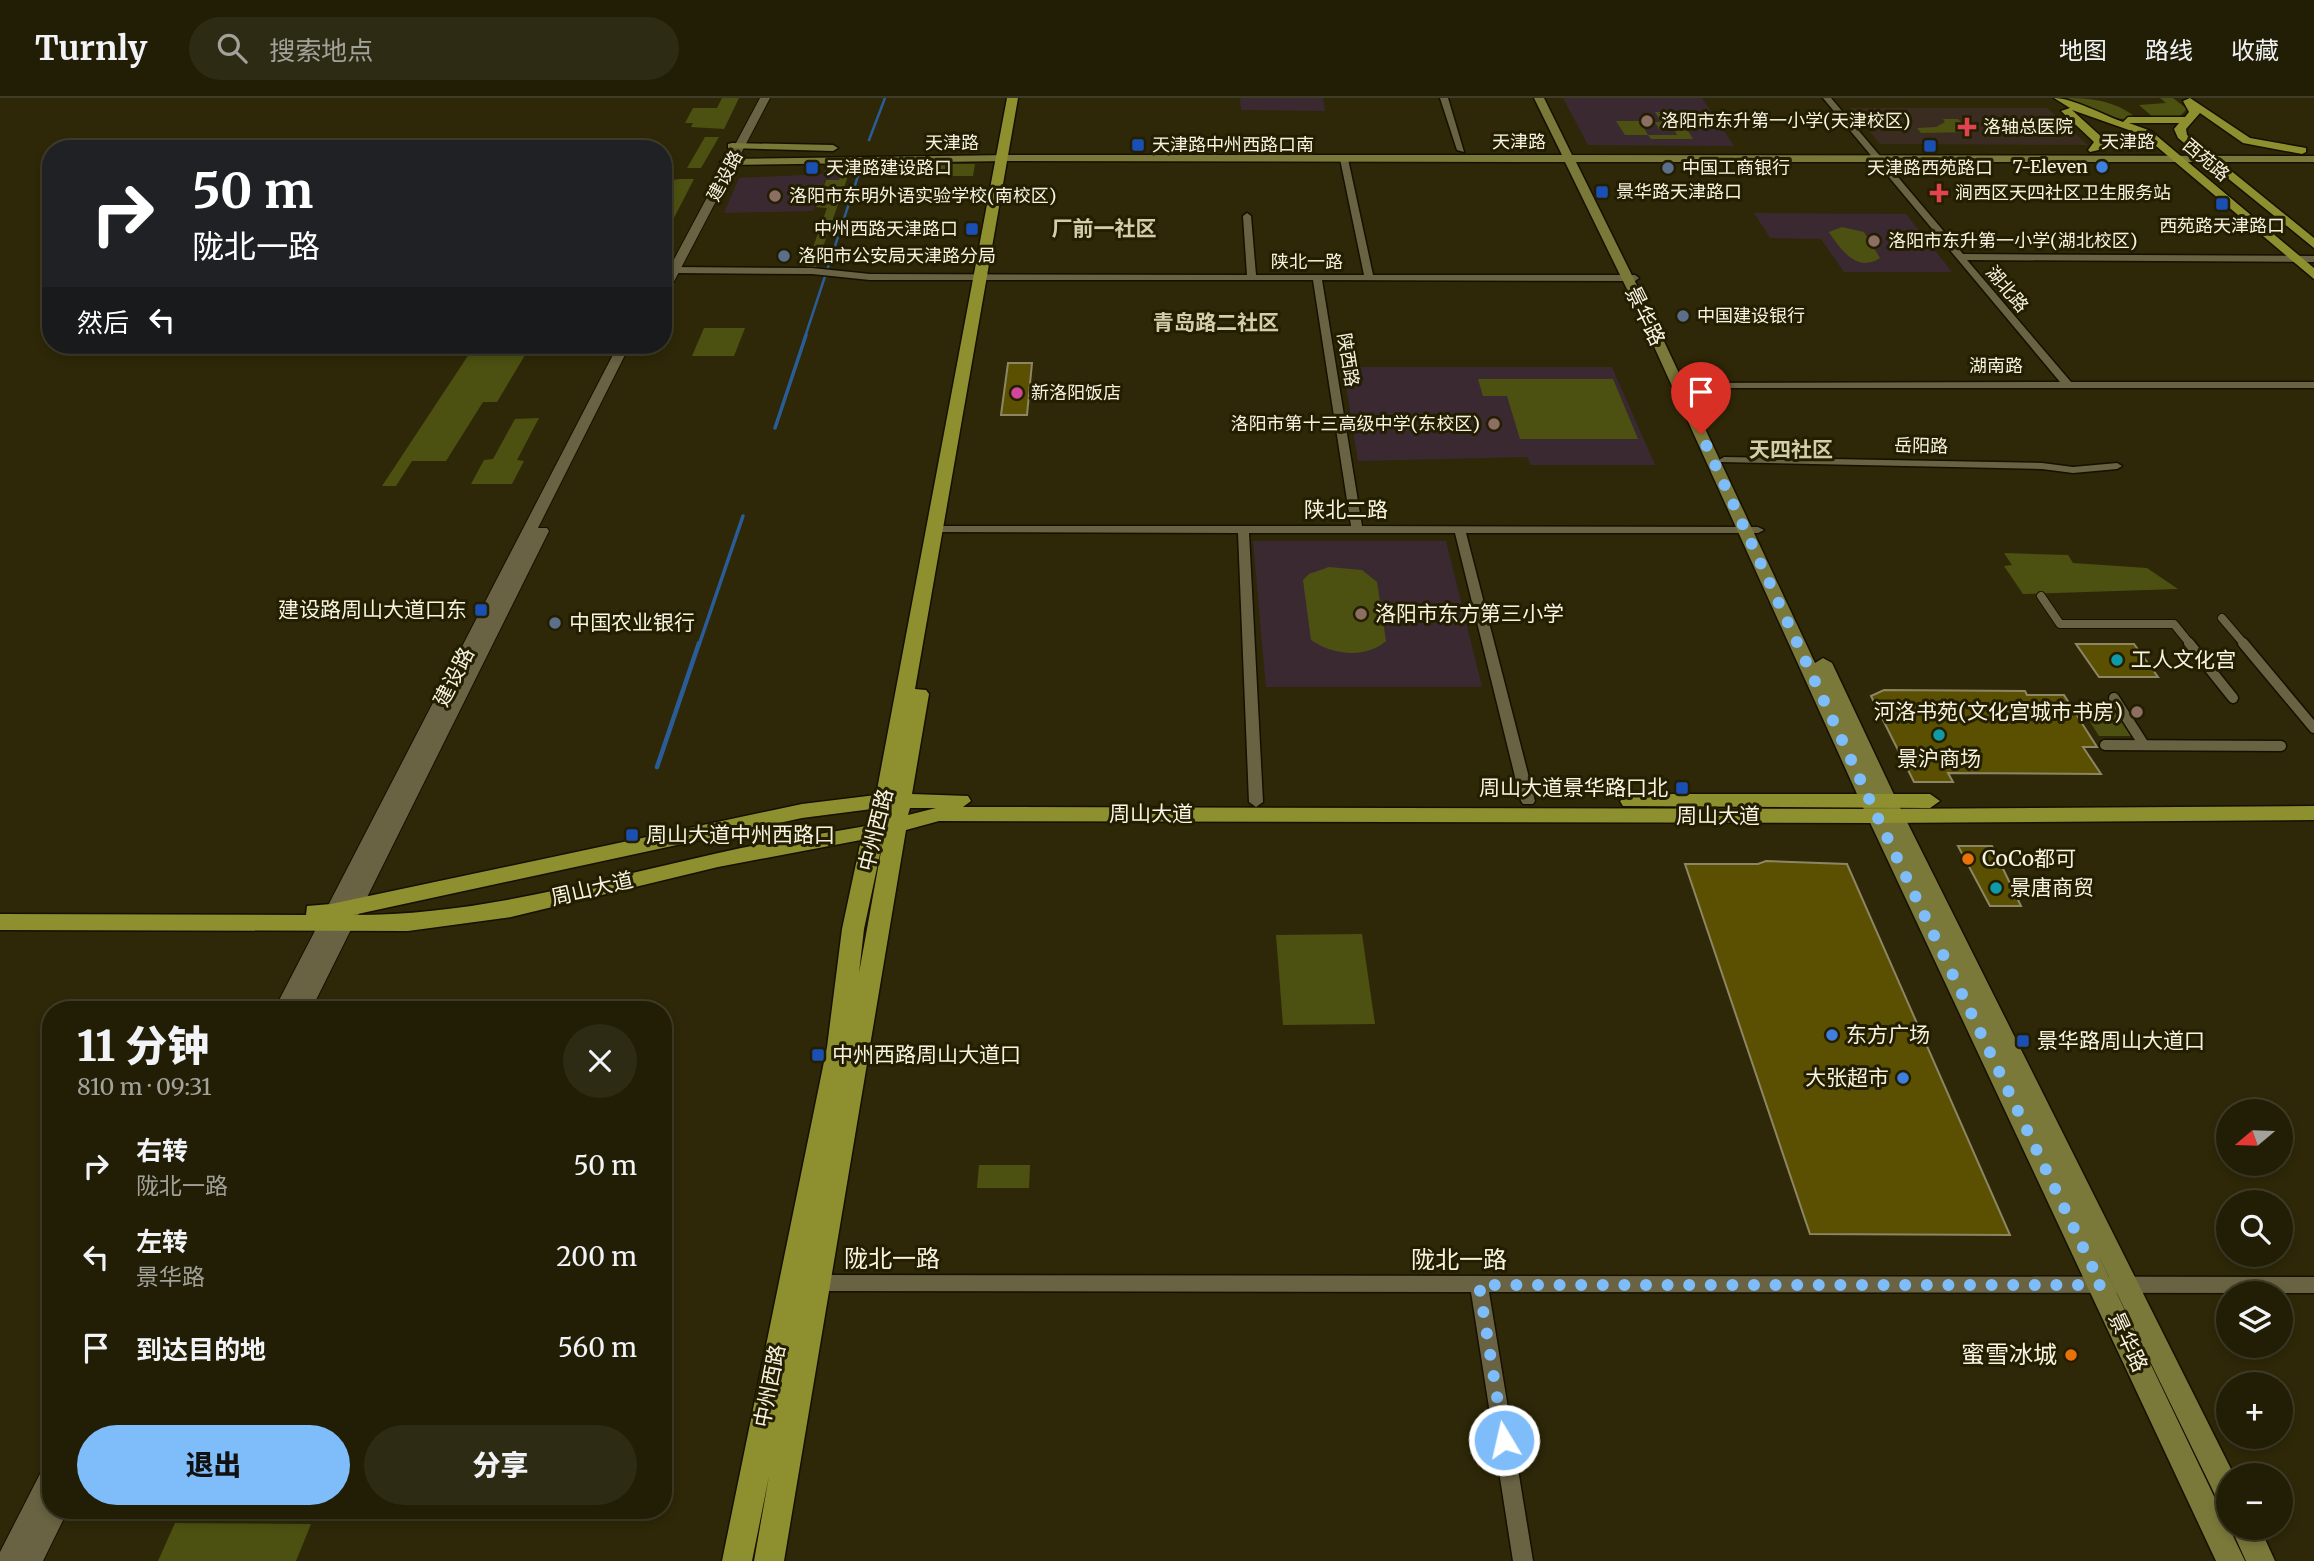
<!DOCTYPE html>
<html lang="zh">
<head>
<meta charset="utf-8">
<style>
	:root { --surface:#221e06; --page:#2e2b14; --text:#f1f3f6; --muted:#a2a29b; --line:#3f3c28; --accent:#7ebdf9 }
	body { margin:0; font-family:Merriweather,"Noto Sans SC",serif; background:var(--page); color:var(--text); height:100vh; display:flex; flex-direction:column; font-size:26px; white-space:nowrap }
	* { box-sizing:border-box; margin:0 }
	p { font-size:23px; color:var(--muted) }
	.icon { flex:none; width:38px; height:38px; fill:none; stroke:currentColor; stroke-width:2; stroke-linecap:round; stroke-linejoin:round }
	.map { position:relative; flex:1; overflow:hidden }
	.sheet { position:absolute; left:42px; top:903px; width:630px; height:518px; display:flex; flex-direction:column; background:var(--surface); border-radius:28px; box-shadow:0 4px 10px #0003,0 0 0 2px var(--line) }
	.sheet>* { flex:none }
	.hud { position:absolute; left:42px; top:42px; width:630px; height:214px; border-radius:28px; box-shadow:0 4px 10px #0003,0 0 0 2px var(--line); background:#202124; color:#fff; overflow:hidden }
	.needle { width:46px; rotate:251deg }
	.buttons { position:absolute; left:2216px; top:1001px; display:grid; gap:14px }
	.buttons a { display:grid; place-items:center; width:77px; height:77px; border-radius:50%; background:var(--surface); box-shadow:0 4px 10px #0003,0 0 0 2px var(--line); font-size:35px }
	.pin { position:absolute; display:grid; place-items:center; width:60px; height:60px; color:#fff; margin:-72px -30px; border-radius:50% 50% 50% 0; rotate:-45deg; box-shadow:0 0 7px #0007 }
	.pin .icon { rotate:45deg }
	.me { position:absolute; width:77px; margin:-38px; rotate:351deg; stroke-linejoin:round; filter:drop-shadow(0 0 5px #0008) }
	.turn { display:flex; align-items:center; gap:24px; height:147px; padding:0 35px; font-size:32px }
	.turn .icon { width:91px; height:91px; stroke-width:2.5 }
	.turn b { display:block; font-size:49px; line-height:60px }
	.then { display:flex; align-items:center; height:66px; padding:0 35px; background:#0003; gap:14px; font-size:26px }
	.round { display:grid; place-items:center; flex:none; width:74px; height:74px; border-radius:37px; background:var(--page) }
	.overview { display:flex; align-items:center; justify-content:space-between; height:119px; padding:0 35px }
	h1 { font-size:42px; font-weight:800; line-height:52px }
	.primary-button { display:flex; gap:14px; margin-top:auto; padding:14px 35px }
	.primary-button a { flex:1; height:80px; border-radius:42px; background:var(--accent); color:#111; font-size:28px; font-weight:800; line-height:80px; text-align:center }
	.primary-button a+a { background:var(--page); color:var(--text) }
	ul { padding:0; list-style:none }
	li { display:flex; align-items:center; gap:21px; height:91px; padding:0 35px }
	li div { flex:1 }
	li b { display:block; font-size:26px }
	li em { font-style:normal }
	header { display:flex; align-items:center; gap:42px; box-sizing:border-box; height:98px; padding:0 35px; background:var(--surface); border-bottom:2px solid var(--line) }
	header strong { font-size:33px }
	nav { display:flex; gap:38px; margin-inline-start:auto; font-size:24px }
	.search { width:490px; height:63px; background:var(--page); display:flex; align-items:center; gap:18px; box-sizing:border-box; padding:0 24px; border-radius:38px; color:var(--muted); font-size:26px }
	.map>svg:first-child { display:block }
	.education { fill:#3b2932 }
	.medical { fill:#3a2c20 }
	.green { fill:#4c5111 }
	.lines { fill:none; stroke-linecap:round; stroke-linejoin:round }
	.stream-far2 { stroke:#2a5d98; stroke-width:2.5 }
	.stream-far1 { stroke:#2a5d98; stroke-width:3.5 }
	.stream { stroke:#2a5d98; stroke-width:4.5 }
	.building { fill:#5b5001; stroke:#8c8664; stroke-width:2 }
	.pedestrian-far1-casing { stroke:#151000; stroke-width:10 }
	.pedestrian-casing { stroke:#151000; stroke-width:13 }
	.minor-casing { stroke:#151000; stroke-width:3 }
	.tertiary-casing { stroke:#151000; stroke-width:2 }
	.secondary-casing { stroke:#151000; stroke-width:3 }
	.primary-casing { stroke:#151000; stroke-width:3 }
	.pedestrian-far1 { stroke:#696343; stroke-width:8 }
	.pedestrian { stroke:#696343; stroke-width:10 }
	.minor { fill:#696343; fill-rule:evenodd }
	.tertiary { fill:#696343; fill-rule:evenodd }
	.secondary { fill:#7b7939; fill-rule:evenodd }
	.primary { fill:#8e8f2f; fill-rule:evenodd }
	.route { stroke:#7ebdf9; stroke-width:12; stroke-dasharray:0 21.6 }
	.education-dot { fill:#8d6e63; stroke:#241e00; stroke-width:2.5 }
	.health-dot { fill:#e0444e; stroke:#241e00; stroke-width:2.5 }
	.transit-dot { fill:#1a4fb4; stroke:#241e00; stroke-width:2.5 }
	.shop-dot { fill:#3f7fe0; stroke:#241e00; stroke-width:2.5 }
	.service-dot { fill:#5c6f8a; stroke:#241e00; stroke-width:2.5 }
	.hotel-dot { fill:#d1479c; stroke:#241e00; stroke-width:2.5 }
	.culture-dot { fill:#0f9aa8; stroke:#241e00; stroke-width:2.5 }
	.food-dot { fill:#e8710a; stroke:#241e00; stroke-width:2.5 }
	.labels { text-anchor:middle; stroke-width:6; stroke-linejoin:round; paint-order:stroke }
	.far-poi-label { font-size:18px; fill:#f6f3e1; stroke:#241e00; text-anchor:start }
	.far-street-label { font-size:18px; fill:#f6f3e1; stroke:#241e00 }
	.far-quarter-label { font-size:21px; font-weight:bold; fill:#d4cda9; stroke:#241e00 }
	.street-label { font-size:21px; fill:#f6f3e1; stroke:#241e00 }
	.poi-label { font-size:21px; fill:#f6f3e1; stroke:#241e00; text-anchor:start }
	.near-street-label { font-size:24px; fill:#f6f3e1; stroke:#241e00 }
	.near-poi-label { font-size:24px; fill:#f6f3e1; stroke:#241e00; text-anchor:end }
</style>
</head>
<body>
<header>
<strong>Turnly</strong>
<div class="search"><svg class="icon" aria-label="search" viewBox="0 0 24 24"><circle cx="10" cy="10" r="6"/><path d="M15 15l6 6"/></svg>搜索地点</div>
<nav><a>地图</a><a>路线</a><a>收藏</a></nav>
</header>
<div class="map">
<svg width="2314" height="1463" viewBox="0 0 2314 1463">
	<rect width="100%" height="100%" fill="#2e2808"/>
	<!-- education -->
	<g class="education">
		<polygon points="1240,0 1323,0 1325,13 1241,12"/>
		<polygon points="1563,0 1702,0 1734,48 1588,47"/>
		<polygon points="825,71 842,71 839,82 825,82 813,113 724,115 739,80 823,76"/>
		<polygon points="1754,115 1906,116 1952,174 1844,174 1821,141 1770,140"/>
		<polygon points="1343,269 1612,269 1655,367 1531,367 1527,359 1358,363"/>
		<polygon points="1253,443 1446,443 1482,589 1266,589"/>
	</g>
	<!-- medical -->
	<polygon class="medical" points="1850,10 2047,10 2088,47 1880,46"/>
	<!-- green -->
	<g class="green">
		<polygon points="722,0 739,0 724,31 691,29 693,25 685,25 693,10 717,10"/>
		<path d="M2068 0C2096 0 2117 4 2138 21L2154 20 2139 7 2166 5 2160 0H2173L2187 11 2177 21C2140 22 2098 26 2068 0Z"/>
		<polygon points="1655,14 1676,14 1693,41 1651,41 1648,37 1625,37 1616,23 1640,23 1648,37 1677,37 1674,31 1659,31 1655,24 1661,24"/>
		<polygon points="1943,21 1958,21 1972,34 1921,35 1917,30 1936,29 1945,24"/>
		<polygon points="705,39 719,39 701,70 687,70"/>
		<polygon points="881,66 975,66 973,78 878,78"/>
		<polygon points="840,78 848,78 816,169 806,169 827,110 816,109 826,82 839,82"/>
		<polygon points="679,81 694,81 663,141 663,84"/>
		<path d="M1842 129 1864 134 1880 160C1857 175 1841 152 1829 134Z"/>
		<polygon points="704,230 745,230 734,258 692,258"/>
		<polygon points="475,247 531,247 497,304 483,304 446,363 412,363 396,388 382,388"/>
		<polygon points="1478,281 1613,281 1638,341 1520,341 1507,298 1483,298"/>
		<polygon points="539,320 517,362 524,363 512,386 471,386 484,362 493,361 515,321"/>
		<polygon points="2004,455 2068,457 2073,465 2147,470 2178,491 2023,496 2004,468 2012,467"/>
		<path d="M1329 469 1362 472 1377 484 1386 543C1365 561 1333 557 1311 542L1303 482 1309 476Z"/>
		<polygon points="2078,605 2109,605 2131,638 2099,638"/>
		<polygon points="1362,836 1375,926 1283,927 1276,837"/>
		<polygon points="979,1067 1030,1067 1029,1090 977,1090"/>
		<polygon points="175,1425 311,1426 296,1463 158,1463"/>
	</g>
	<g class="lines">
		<!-- stream-far2 -->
		<g class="stream-far2">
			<polyline points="869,42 885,0"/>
			<polyline points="805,239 860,72"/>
		</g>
		<!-- stream-far1 -->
		<g class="stream-far1">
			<polyline points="775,330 806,237"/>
			<polyline points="699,547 743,418"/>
		</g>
		<!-- stream -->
		<polyline class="stream" points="657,669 699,545"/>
	</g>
	<!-- building -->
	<g class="building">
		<polygon points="1008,265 1032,265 1027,317 1001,317"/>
		<polygon points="2076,546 2134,546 2158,579 2099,579"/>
		<polygon points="1884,592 2025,593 2027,597 2064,597 2097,649 2083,649 2101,676 1948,675 1953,684 1914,684 1871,598"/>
		<polygon points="1958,748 1992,748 2021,808 1990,808"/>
		<polygon points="1766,763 1847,766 2010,1137 1810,1136 1685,766 1758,766"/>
	</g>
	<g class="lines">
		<defs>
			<g id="pedestrian-far1">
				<polyline points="2041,498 2060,526 2174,526 2191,547"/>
				<polyline points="2222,520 2245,547"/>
			</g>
			<g id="pedestrian">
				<polyline points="2189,545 2233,600"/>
				<polyline points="2243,545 2314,630"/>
				<polyline points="2114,600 2144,647"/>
				<polyline points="2105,647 2281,648"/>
			</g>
			<g id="minor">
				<polygon points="1440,0 1448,0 1464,54 1457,52"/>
				<polygon points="1823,0 1831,0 1963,156 2314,158 2314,164 1967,162 2071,284 2314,284 2314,290 1674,290 1674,286 1678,285 2060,284"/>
				<polygon points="1344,59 1348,61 1373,177 1635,177 1639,180 1635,183 1322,182 1362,428 1758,429 1764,432 1758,435 1466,435 1535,703 1533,706 1523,706 1521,703 1455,435 1249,435 1263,704 1256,709 1249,704 1238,435 934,434 928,431 934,428 1351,428 1313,182 870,182 812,176 674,175 670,172 674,169 812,170 870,176 1247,177 1243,118 1247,115 1251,118 1256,177 1364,177 1340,61"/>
				<polygon points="1724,359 2042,365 2073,369 2117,365 2122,368 2117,371 2073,375 2042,371 1720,364 1719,362"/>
				<polygon points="812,1177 2314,1179 2314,1195 1489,1194 1533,1463 1513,1463 1471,1194 812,1193 806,1191 803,1185 806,1179"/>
			</g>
			<g id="tertiary">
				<polygon points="760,0 770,0 669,193 663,196 663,182"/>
				<polygon points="618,247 630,247 538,430 547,430 549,433 311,912 274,912"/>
				<polygon points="51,1368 51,1412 68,1412 43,1463 0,1463 0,1454 42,1372"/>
			</g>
			<g id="secondary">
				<polygon points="1534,0 1544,0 1572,57 2314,58 2314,64 1576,64 1654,222 1815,565 1823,560 1832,565 1904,718 2234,1377 2228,1377 2228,1407 2218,1403 2096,1152 2245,1463 2216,1463 1867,718 1642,222 1565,64 1009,63 725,67 720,64 725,61 1009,57 1562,57"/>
				<polygon points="732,45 833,47 838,50 833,53 728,50 728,46"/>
				<polygon points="2231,1430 2260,1430 2275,1463 2246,1463"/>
			</g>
			<g id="primary">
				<path d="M1007 0H1018L915 591 926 592 929 596 912 696 968 698 971 703 963 709 1877 711 2314 708V722L1877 725 939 723 906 732 784 1463H754L769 1378 752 1463H722L827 949 842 831 861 742 718 769 511 819 408 833 0 832V816L306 817 307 808 331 806 802 706 876 697ZM910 710H936L908 717ZM872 711 866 728C815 737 764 744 714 756 594 783 477 817 353 817L802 720ZM884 737 859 875 864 831Z"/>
				<path d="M2054 0C2073 0 2103 17 2123 24L2128 19H2185L2189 14 2183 3 2190 0 2250 40 2306 50V54L2302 56 2243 45 2200 15 2186 31 2187 37 2314 140V150L2178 40 2174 31 2179 25H2129L2151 33 2314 170V181L2143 37 2072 12 2106 43 2103 51 2090 54 2088 52 2094 44 2061 13 2070 10Z"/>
				<polygon points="1630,696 1930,696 1940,703 1930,710 1623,708 1620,703"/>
			</g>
		</defs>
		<!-- pedestrian-far1 casing -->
		<use href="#pedestrian-far1" class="pedestrian-far1-casing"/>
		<!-- pedestrian casing -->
		<use href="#pedestrian" class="pedestrian-casing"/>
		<!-- minor casing -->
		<use href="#minor" class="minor-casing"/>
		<!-- tertiary casing -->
		<use href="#tertiary" class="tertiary-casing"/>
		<!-- secondary casing -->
		<use href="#secondary" class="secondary-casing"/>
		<!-- primary casing -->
		<use href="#primary" class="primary-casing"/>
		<!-- pedestrian-far1 -->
		<use href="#pedestrian-far1" class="pedestrian-far1"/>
		<!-- pedestrian -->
		<use href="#pedestrian" class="pedestrian"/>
		<!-- minor -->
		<use href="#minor" class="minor"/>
		<!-- tertiary -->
		<use href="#tertiary" class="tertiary"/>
		<!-- secondary -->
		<use href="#secondary" class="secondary"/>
		<!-- primary -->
		<use href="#primary" class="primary"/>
	</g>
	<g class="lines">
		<!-- route -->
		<polyline class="route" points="1504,1342 1479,1187 2101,1187 1877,718 1701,336"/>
	</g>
	<!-- markers -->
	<g class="education-dot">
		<circle cx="1647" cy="23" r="7"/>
		<circle cx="775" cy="98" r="7"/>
		<circle cx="1874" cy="143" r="7"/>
		<circle cx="1494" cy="326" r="7"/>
		<circle cx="1361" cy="516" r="7"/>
		<circle cx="2137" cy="614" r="7"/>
	</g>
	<g class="health-dot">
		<path d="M1963.5 18.5h7v7h7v7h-7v7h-7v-7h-7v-7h7z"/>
		<path d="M1935.5 84.5h7v7h7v7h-7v7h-7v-7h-7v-7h7z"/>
	</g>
	<g class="transit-dot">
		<rect x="1131" y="40" width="14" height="14" rx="3.5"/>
		<rect x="1923" y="41" width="14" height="14" rx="3.5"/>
		<rect x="805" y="63" width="14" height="14" rx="3.5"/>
		<rect x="1595" y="87" width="14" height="14" rx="3.5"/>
		<rect x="2215" y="99" width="14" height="14" rx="3.5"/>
		<rect x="965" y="124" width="14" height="14" rx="3.5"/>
		<rect x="474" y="505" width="14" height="14" rx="3.5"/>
		<rect x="1675" y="683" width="14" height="14" rx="3.5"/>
		<rect x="625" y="730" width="14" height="14" rx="3.5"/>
		<rect x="2016" y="936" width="14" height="14" rx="3.5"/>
		<rect x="811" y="950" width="14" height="14" rx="3.5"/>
	</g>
	<g class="shop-dot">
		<circle cx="2102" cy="69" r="7"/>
		<circle cx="1832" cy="937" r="7"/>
		<circle cx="1903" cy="980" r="7"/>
	</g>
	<g class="service-dot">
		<circle cx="1668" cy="70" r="7"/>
		<circle cx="784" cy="158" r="7"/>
		<circle cx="1683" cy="218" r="7"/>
		<circle cx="555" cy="525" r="7"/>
	</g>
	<circle class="hotel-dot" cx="1017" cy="295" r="7"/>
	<g class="culture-dot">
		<circle cx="2117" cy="562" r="7"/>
		<circle cx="1939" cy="637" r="7"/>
		<circle cx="1996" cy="790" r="7"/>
	</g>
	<g class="food-dot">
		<circle cx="1968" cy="761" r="7"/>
		<circle cx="2071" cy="1257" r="7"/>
	</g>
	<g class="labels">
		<!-- far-poi labels -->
		<g class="far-poi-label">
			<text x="1661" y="29">洛阳市东升第一小学(天津校区)</text>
			<text x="1983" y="35">洛轴总医院</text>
			<text x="1152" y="53">天津路中州西路口南</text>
			<text x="2088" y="75" text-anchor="end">7-Eleven</text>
			<text x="826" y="76">天津路建设路口</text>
			<text x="1682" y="76">中国工商银行</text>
			<text x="1930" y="76" text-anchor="middle">天津路西苑路口</text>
			<text x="1616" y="100">景华路天津路口</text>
			<text x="1955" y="101">涧西区天四社区卫生服务站</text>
			<text x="789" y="104">洛阳市东明外语实验学校(南校区)</text>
			<text x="2222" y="134" text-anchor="middle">西苑路天津路口</text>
			<text x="958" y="137" text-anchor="end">中州西路天津路口</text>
			<text x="1888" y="149">洛阳市东升第一小学(湖北校区)</text>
			<text x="798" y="164">洛阳市公安局天津路分局</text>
			<text x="1697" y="224">中国建设银行</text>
			<text x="1031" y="301">新洛阳饭店</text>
			<text x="1480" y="332" text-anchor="end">洛阳市第十三高级中学(东校区)</text>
		</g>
		<!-- far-street labels -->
		<g class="far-street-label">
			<text x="1519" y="50">天津路</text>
			<text x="2128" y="50">天津路</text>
			<text x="952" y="51">天津路</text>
			<text transform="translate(2206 62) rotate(40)" y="6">西苑路</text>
			<text transform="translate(725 78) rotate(-62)" y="6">建设路</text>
			<text x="1307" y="170">陕北一路</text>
			<text transform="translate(2007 191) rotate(50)" y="6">湖北路</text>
			<text transform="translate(1348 262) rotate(81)" y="6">陕西路</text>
			<text x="1996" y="274">湖南路</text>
			<text transform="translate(1921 348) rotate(1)" y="6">岳阳路</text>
		</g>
		<!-- far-quarter labels -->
		<g class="far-quarter-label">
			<text x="1104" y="138">厂前一社区</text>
			<text x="1216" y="232">青岛路二社区</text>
			<text x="1791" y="359">天四社区</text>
		</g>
		<!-- street labels -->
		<g class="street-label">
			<text transform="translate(1645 218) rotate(64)" y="7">景华路</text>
			<text x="1346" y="419">陕北二路</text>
			<text transform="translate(454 579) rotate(-63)" y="7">建设路</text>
			<text x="1151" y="723">周山大道</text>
			<text x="1718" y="725">周山大道</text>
			<text transform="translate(876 732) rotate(-76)" y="7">中州西路</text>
			<text transform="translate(592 791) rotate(-13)" y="7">周山大道</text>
			<text transform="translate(2128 1244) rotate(65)" y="7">景华路</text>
			<text transform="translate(770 1288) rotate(-79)" y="7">中州西路</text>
		</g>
		<!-- poi labels -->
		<g class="poi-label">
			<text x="467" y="519" text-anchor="end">建设路周山大道口东</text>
			<text x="1375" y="523">洛阳市东方第三小学</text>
			<text x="569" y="532">中国农业银行</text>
			<text x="2131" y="569">工人文化宫</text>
			<text x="2123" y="621" text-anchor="end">河洛书苑(文化宫城市书房)</text>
			<text x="1939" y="668" text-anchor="middle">景沪商场</text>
			<text x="1668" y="697" text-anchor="end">周山大道景华路口北</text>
			<text x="646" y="744">周山大道中州西路口</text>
			<text x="1982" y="768">CoCo都可</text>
			<text x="2010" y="797">景唐商贸</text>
			<text x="1846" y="944">东方广场</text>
			<text x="2037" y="950">景华路周山大道口</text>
			<text x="832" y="964">中州西路周山大道口</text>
			<text x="1889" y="987" text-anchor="end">大张超市</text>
		</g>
		<!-- near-street labels -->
		<g class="near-street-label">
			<text x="892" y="1169">陇北一路</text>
			<text x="1459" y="1170">陇北一路</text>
		</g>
		<!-- near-poi labels -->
		<g class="near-poi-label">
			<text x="2057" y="1265">蜜雪冰城</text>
		</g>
	</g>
</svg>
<div class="buttons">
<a><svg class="needle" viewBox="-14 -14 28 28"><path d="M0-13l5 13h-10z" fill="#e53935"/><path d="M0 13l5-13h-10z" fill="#a2a29b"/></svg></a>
<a><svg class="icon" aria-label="search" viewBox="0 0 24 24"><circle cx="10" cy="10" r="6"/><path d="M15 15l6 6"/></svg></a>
<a><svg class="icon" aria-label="layers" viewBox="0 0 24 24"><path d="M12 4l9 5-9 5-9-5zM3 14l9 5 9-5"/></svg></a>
<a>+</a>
<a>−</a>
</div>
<div class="pin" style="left:1701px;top:336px;background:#d93025"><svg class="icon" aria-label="arrive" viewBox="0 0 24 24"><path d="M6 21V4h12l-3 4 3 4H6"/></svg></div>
<svg class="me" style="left:1504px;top:1342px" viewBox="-20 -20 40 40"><circle r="17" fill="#7ebdf9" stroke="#fff" stroke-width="3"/><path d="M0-11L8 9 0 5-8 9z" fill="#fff"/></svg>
<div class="hud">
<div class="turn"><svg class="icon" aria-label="right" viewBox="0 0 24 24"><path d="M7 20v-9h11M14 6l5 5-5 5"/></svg><div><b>50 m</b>陇北一路</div></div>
<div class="then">然后<svg class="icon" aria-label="left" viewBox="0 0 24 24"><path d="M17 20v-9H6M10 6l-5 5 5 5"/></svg></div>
</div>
<section class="sheet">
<div class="overview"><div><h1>11 分钟</h1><p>810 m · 09:31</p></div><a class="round"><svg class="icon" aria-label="close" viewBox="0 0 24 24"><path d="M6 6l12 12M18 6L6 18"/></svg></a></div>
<ul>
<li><svg class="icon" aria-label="right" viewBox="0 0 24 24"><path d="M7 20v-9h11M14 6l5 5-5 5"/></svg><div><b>右转</b><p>陇北一路</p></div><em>50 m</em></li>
<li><svg class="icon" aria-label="left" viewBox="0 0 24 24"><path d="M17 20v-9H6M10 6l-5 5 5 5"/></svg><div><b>左转</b><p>景华路</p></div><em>200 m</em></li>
<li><svg class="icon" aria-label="arrive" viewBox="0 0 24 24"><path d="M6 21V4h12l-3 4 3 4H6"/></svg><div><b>到达目的地</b></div><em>560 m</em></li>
</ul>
<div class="primary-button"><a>退出</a><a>分享</a></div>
</section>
</div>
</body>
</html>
